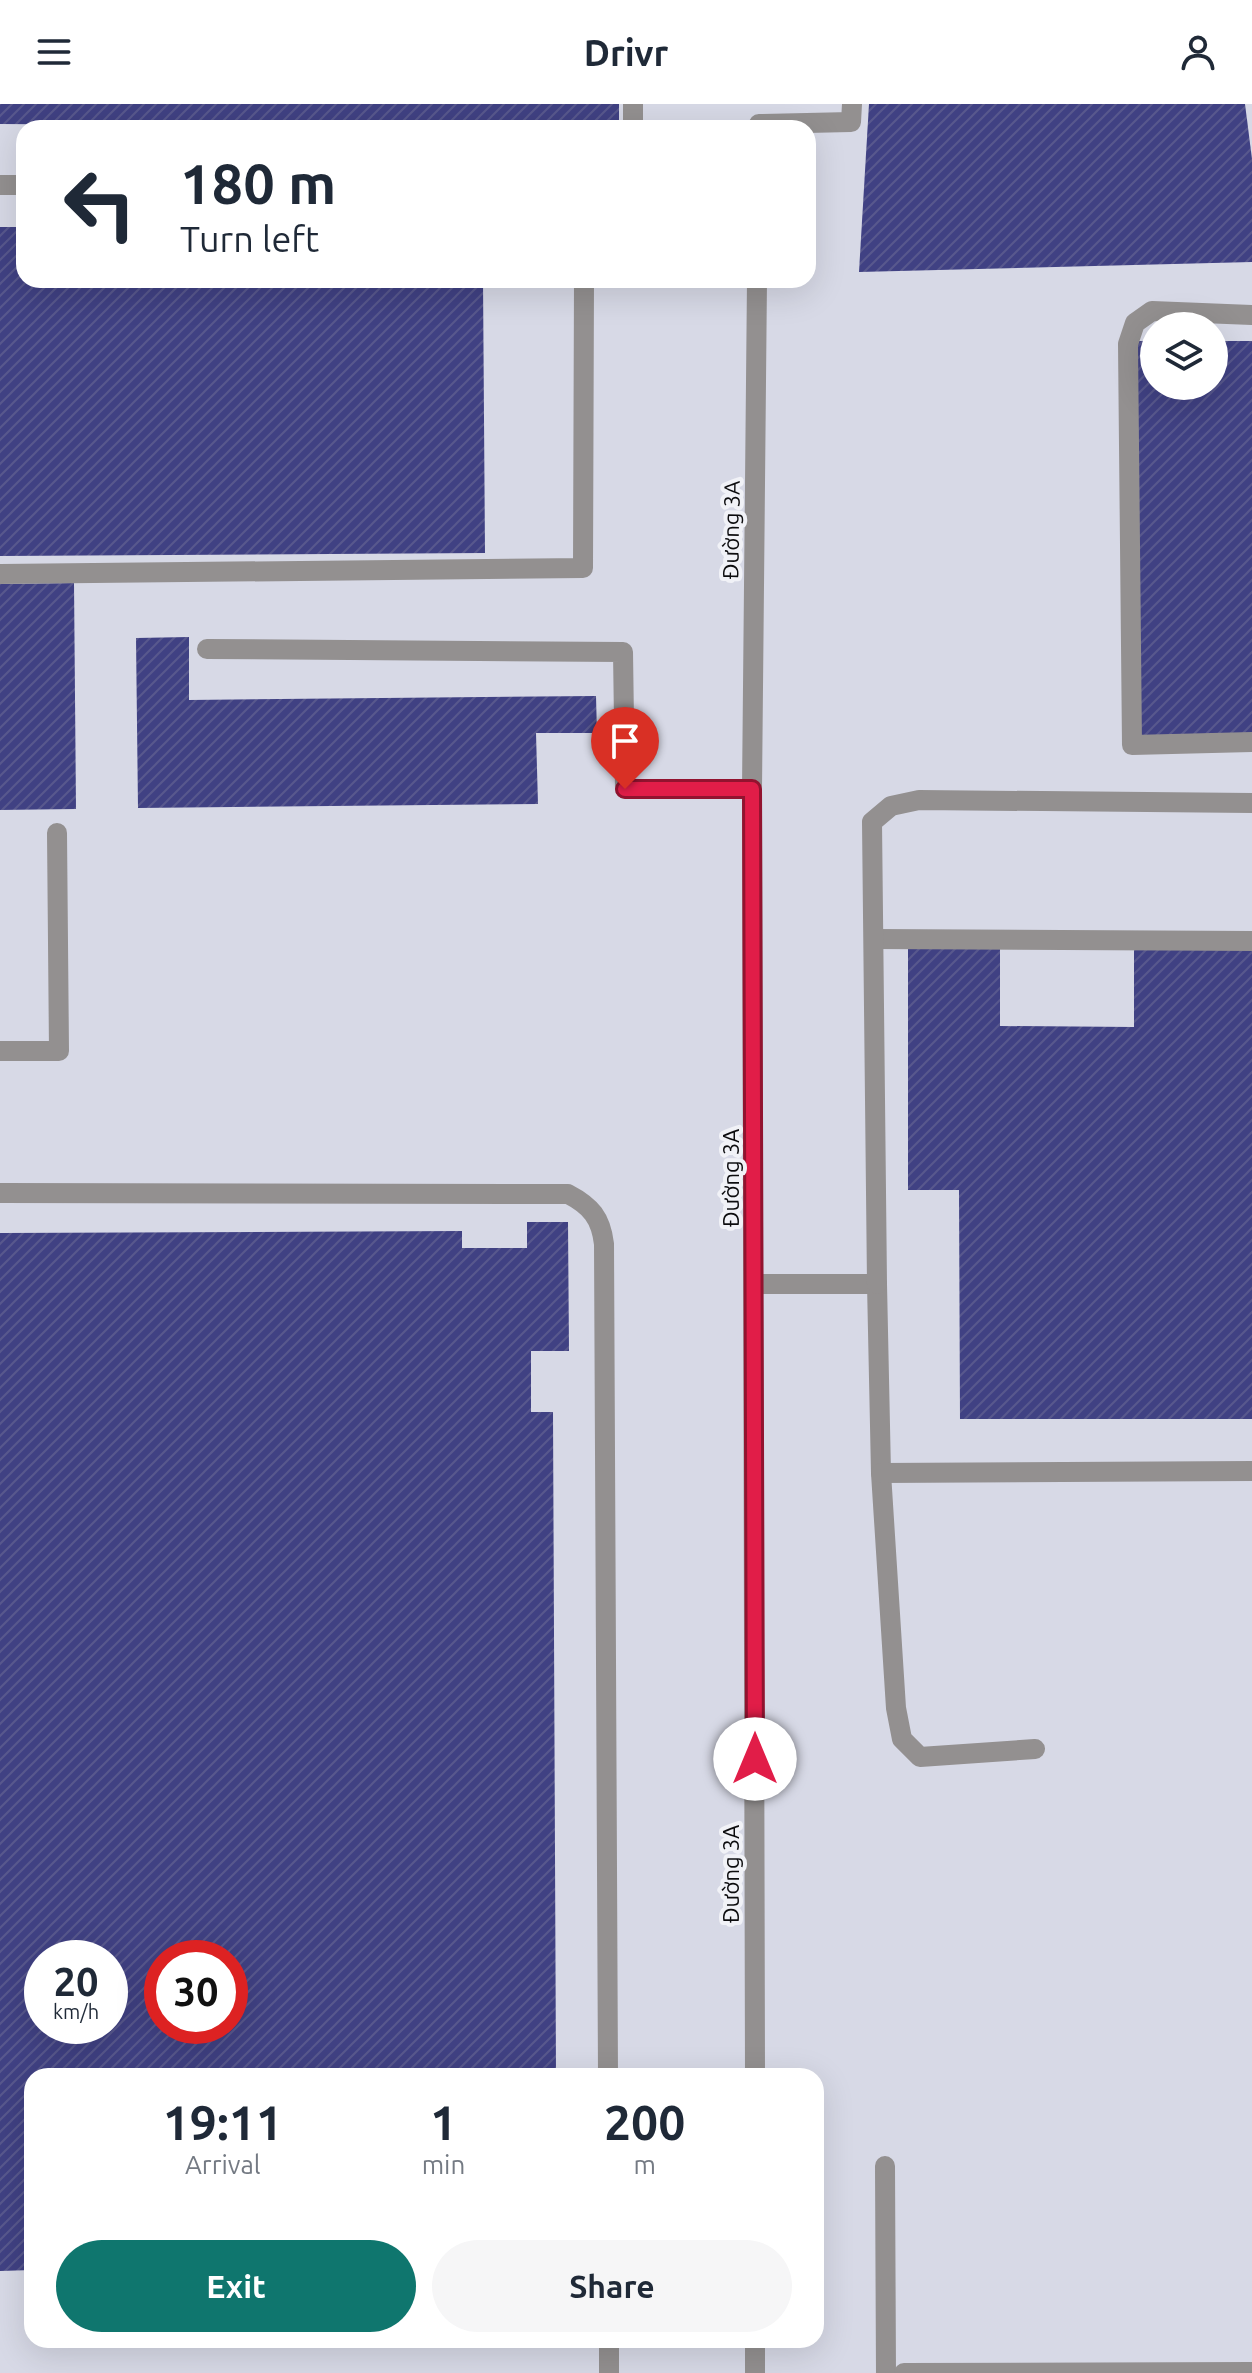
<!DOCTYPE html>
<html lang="en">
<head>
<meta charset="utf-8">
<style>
	:root { --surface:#fff; --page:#f6f6f7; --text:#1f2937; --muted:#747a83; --accent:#0f766e }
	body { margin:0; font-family:Ubuntu,sans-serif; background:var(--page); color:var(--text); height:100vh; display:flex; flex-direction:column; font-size:30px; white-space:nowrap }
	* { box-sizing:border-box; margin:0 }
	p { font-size:26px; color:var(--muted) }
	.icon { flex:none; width:44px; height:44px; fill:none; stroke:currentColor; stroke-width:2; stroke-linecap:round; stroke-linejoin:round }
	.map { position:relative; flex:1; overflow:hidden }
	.side { position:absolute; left:24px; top:1964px; width:800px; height:280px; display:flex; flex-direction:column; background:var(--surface); border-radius:24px; box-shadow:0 8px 32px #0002 }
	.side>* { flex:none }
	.hud { position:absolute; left:16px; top:16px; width:800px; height:168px; border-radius:24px; box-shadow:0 8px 32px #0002; background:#fff; color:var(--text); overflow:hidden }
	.controls { position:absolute; left:1140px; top:208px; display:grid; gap:16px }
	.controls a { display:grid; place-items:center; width:88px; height:88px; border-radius:50%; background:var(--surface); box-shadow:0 8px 32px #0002; font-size:40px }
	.speed { position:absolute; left:24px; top:1836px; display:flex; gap:16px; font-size:40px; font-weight:700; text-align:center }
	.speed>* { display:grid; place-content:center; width:104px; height:104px; border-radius:50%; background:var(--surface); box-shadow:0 8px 32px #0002; line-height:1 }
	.speed small { font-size:20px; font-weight:400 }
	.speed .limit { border:12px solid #d22; background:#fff; color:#111 }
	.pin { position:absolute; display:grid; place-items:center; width:68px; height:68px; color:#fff; margin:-82px -34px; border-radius:50% 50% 50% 0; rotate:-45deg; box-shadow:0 0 8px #0007 }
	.pin .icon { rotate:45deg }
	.me { position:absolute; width:88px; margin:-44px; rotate:0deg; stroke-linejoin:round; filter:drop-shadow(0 0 6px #0008) }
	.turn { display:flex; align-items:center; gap:28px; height:168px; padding:0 32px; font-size:36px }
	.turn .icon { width:104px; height:104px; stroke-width:2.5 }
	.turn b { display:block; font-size:56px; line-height:68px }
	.eta { display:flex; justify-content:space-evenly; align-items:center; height:136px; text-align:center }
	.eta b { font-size:48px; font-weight:600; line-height:56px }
	.cta { display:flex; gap:16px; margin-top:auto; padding:16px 32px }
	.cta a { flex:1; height:92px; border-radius:48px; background:var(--accent); color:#fff; font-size:32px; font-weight:600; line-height:92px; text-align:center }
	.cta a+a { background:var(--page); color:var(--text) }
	header { display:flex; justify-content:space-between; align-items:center; height:104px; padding:0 32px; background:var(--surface); font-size:36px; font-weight:600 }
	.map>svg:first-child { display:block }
	.built { fill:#d7d9e6; fill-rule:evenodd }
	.building { fill:url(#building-hatch); fill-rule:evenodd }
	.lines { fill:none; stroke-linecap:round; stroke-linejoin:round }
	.minor { stroke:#939090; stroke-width:20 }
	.route-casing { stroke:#92132f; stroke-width:20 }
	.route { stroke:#e11d48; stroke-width:14 }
	.labels { text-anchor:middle; stroke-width:8; stroke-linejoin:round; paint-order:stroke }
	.street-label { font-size:22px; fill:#0c0c0e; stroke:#f1f2f7 }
</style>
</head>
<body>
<header><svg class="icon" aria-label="menu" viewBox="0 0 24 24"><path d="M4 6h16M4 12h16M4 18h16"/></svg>Drivr<svg class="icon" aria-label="person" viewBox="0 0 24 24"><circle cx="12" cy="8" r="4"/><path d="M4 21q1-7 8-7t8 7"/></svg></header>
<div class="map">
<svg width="1252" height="2269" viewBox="0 0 1252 2269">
	<defs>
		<pattern id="building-hatch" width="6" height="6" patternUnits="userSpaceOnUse" patternTransform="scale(2)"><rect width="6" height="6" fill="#404183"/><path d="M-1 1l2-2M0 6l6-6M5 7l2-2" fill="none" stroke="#58588d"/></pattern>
	</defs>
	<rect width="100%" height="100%" fill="#e4e4ea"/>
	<!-- built -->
	<path class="built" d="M0 0H1252V2269H0ZM24 24H808V176H24ZM1154 222H1214V282H1154ZM42 1854H110V1922H42ZM162 1854H230V1922H162ZM32 1972H816V2236H32Z"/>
	<!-- building -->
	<g class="building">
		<polygon points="0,0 619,0 619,24 0,20"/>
		<polygon points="869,0 1245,0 1252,55 1252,158 859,168"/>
		<polygon points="0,123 24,123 24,176 483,176 485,449 0,452"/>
		<polygon points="1132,237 1154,237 1154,282 1214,282 1214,237 1252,237 1252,636 1133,636"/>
		<polygon points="74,479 76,705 0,706 0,480"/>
		<polygon points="189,533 189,596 596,592 597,629 536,629 538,700 138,704 136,534"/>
		<polygon points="1134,840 1252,840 1252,1315 960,1315 959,1086 908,1086 908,843 1000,843 1000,922 1134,923"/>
		<path d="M527 1118H568L569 1247H531V1308H553L556 1972H32V2166L0 2167V1129L462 1127V1144H527ZM42 1854H110V1922H42ZM162 1854H230V1922H162Z"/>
	</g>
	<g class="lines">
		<!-- minor -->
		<g class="minor">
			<polyline points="633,0 633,24"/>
			<polyline points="759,20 851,18 852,0"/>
			<polyline points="0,81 24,81"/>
			<polyline points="1252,211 1152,207 1135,219 1128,240 1132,641 1252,638"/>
			<polyline points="0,470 583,464 584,176"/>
			<polyline points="207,545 623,548 625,685 752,685"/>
			<polyline points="874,835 1252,837"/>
			<polyline points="0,947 59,947 57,729"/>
			<path d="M0 1089 568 1090C591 1102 601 1114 604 1140L608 1972"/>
			<polyline points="755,1180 877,1180 881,1369 896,1604 902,1635 920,1653 1035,1645"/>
			<polyline points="877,1180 872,718 891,702 919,696 1252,699"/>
			<polyline points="881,1369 1252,1367"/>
			<polyline points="755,1972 752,685 757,176"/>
			<polyline points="885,2062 886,2269"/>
			<polyline points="609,2236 609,2269"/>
			<polyline points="755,2269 755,2236"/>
			<polyline points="904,2269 1252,2268"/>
		</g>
	</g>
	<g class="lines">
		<defs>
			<polyline id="route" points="625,685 752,685 755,1655"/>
		</defs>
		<!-- route casing -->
		<use href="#route" class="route-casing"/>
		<!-- route -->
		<use href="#route" class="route"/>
	</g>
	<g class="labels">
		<!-- street labels -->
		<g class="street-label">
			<text transform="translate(731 426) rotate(-89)" y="8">Đường 3A</text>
			<text transform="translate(731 1074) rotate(-90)" y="8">Đường 3A</text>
			<text transform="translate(731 1770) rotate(-90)" y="8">Đường 3A</text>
		</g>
	</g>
</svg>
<div class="controls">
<a><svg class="icon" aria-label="layers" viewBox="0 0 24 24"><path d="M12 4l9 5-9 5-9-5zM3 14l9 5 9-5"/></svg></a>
</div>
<div class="speed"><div>20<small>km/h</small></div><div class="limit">30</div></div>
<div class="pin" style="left:625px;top:685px;background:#d93025"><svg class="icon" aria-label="arrive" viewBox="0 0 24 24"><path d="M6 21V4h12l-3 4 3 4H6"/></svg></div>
<svg class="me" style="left:755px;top:1655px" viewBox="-20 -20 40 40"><circle r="19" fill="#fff"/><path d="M0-13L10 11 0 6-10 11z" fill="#e11d48"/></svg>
<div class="hud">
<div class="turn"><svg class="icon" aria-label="left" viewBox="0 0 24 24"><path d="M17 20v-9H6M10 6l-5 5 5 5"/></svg><div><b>180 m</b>Turn left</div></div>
</div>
<section class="side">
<div class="eta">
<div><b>19:11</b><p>Arrival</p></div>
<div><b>1</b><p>min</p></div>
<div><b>200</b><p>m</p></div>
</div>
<div class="cta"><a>Exit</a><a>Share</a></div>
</section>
</div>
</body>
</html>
